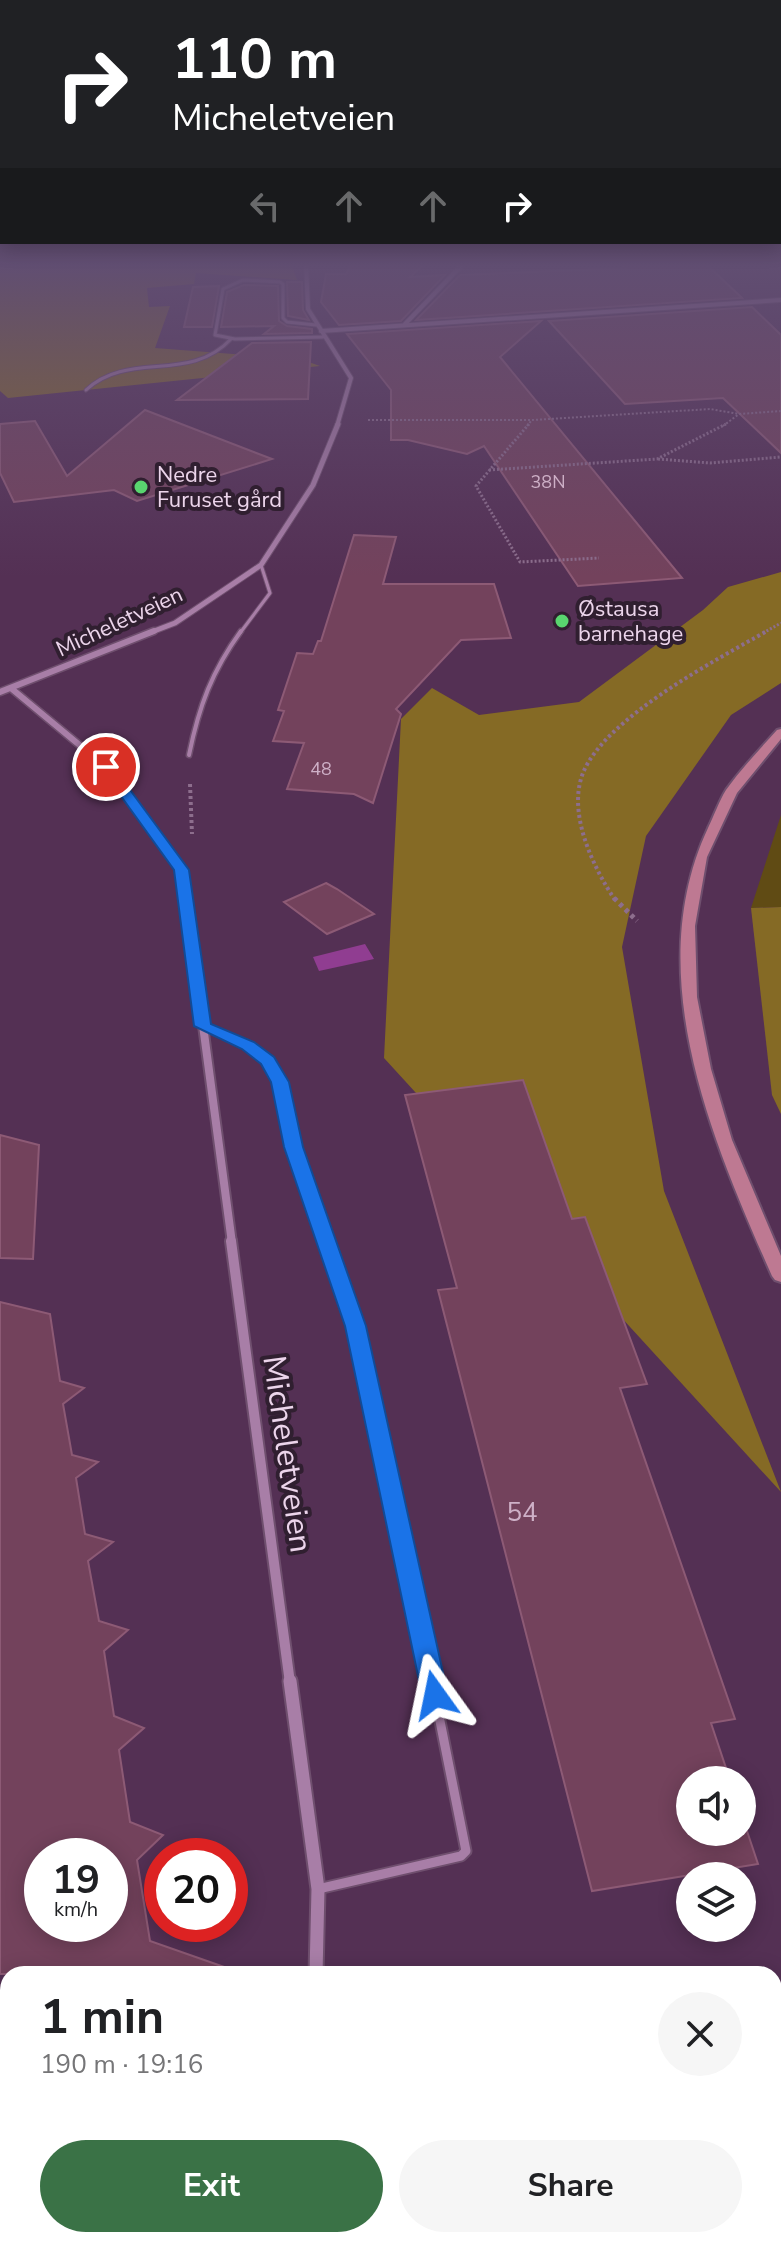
<!DOCTYPE html>
<html lang="en">
<head>
<meta charset="utf-8">
<style>
	:root { --surface:#fff; --page:#f6f6f6; --text:#202124; --muted:#757577; --accent:#3a7246 }
	body { margin:0; font-family:"Nunito Sans",sans-serif; background:var(--page); color:var(--text); height:100vh; display:flex; flex-direction:column; font-size:30px; white-space:nowrap }
	* { box-sizing:border-box; margin:0 }
	p { font-size:26px; color:var(--muted) }
	.icon { flex:none; width:44px; height:44px; fill:none; stroke:currentColor; stroke-width:2; stroke-linecap:round; stroke-linejoin:round }
	.map { position:relative; flex:1; overflow:hidden }
	.side { position:absolute; left:0px; top:1966px; width:782px; height:282px; display:flex; flex-direction:column; background:var(--surface); border-radius:24px 24px 0 0; box-shadow:0 4px 20px #0003 }
	.side>* { flex:none }
	.top-card { position:absolute; left:0px; top:0px; width:782px; height:244px; box-shadow:0 4px 20px #0003; background:#202124; color:#fff; overflow:hidden }
	.buttons { position:absolute; left:676px; top:1766px; display:grid; gap:16px }
	.buttons a { display:grid; place-items:center; width:80px; height:80px; border-radius:50%; background:var(--surface); box-shadow:0 4px 20px #0003; font-size:40px }
	.speed { position:absolute; left:24px; top:1838px; display:flex; gap:16px; font-size:40px; font-weight:700; text-align:center }
	.speed>* { display:grid; place-content:center; width:104px; height:104px; border-radius:50%; background:var(--surface); box-shadow:0 4px 20px #0003; line-height:1 }
	.speed small { font-size:20px; font-weight:400 }
	.speed .limit { border:12px solid #d22; background:#fff; color:#111 }
	.pin { position:absolute; display:grid; place-items:center; width:68px; height:68px; color:#fff; margin:-34px; border:4px solid #fff; border-radius:50%; box-shadow:0 2px 8px #0007 }
	.me { position:absolute; width:88px; margin:-44px; rotate:348deg; stroke-linejoin:round; filter:drop-shadow(0 0 6px #0008) }
	.turn { display:flex; align-items:center; gap:28px; height:168px; padding:0 40px; font-size:36px }
	.turn .icon { width:104px; height:104px; stroke-width:2.5 }
	.turn b { display:block; font-size:56px; line-height:68px }
	.lanes { display:flex; align-items:center; height:76px; padding:0 40px; background:#0003; justify-content:center; gap:40px; direction:ltr }
	.lanes .off { opacity:.35 }
	.round { display:grid; place-items:center; flex:none; width:84px; height:84px; border-radius:42px; background:var(--page) }
	.headline { display:flex; align-items:center; justify-content:space-between; height:136px; padding:0 40px }
	h1 { font-size:48px; font-weight:700; line-height:60px }
	.cta { display:flex; gap:16px; margin-top:auto; padding:16px 40px }
	.cta a { flex:1; height:92px; border-radius:48px; background:var(--accent); color:#fff; font-size:32px; font-weight:700; line-height:92px; text-align:center }
	.cta a+a { background:var(--page); color:var(--text) }
	.map>svg:first-child { display:block }
	.green { fill:#604b14 }
	.forest { fill:#856a25 }
	.water { fill:#903d91 }
	.building { fill:#73425c; stroke:#8d5a75; stroke-width:2; fill-rule:evenodd }
	.lines { fill:none; stroke-linecap:round; stroke-linejoin:round }
	.service-far4-casing { stroke:#6f4f6e; stroke-width:5 }
	.service-far3-casing { stroke:#6f4f6e; stroke-width:7 }
	.service-far2-casing { stroke:#6f4f6e; stroke-width:10 }
	.service-far1-casing { stroke:#6f4f6e; stroke-width:11 }
	.service-casing { stroke:#6f4f6e; stroke-width:13 }
	.minor-far5-casing { stroke:#6f4f6e; stroke-width:6 }
	.minor-far4-casing { stroke:#6f4f6e; stroke-width:7 }
	.minor-far3-casing { stroke:#6f4f6e; stroke-width:9 }
	.minor-far2-casing { stroke:#6f4f6e; stroke-width:12 }
	.minor-far1-casing { stroke:#6f4f6e; stroke-width:14 }
	.minor-casing { stroke:#6f4f6e; stroke-width:17 }
	.secondary-casing { stroke:#6f4f6e; stroke-width:4 }
	.path-far4 { stroke:#8d6e8d; stroke-width:2; stroke-dasharray:2 2; stroke-linecap:butt }
	.path-far3 { stroke:#8d6e8d; stroke-width:3; stroke-dasharray:2 2; stroke-linecap:butt }
	.path-far2 { stroke:#8d6e8d; stroke-width:4; stroke-dasharray:3 3; stroke-linecap:butt }
	.path-far1 { stroke:#8d6e8d; stroke-width:5; stroke-dasharray:4 4; stroke-linecap:butt }
	.path { stroke:#8d6e8d; stroke-width:8; stroke-dasharray:6 6; stroke-linecap:butt }
	.service-far4 { stroke:#a87ea7; stroke-width:3 }
	.service-far3 { stroke:#a87ea7; stroke-width:4 }
	.service-far2 { stroke:#a87ea7; stroke-width:6 }
	.service-far1 { stroke:#a87ea7; stroke-width:7 }
	.service { stroke:#a87ea7; stroke-width:9 }
	.minor-far5 { stroke:#a87ea7; stroke-width:4 }
	.minor-far4 { stroke:#a87ea7; stroke-width:5 }
	.minor-far3 { stroke:#a87ea7; stroke-width:6 }
	.minor-far2 { stroke:#a87ea7; stroke-width:8 }
	.minor-far1 { stroke:#a87ea7; stroke-width:10 }
	.minor { stroke:#a87ea7; stroke-width:13 }
	.secondary { fill:#be7992; fill-rule:evenodd }
	.route { fill:#1a73e8; stroke:#114b97; stroke-width:2 }
	.poi-dot { fill:#59d56f; stroke:#301f30; stroke-width:3 }
	.labels { text-anchor:middle; stroke-width:8; stroke-linejoin:round; paint-order:stroke }
	.far-number-label { font-size:18px; fill:#ceb0c7 }
	.far-poi-label { font-size:22px; fill:#ecd5eb; stroke:#301f30; text-anchor:start }
	.far-street-label { font-size:22px; fill:#ecd5eb; stroke:#301f30 }
	.near-number-label { font-size:26px; fill:#ceb0c7 }
	.near-street-label { font-size:32px; fill:#ecd5eb; stroke:#301f30 }
</style>
</head>
<body>
<div class="map">
<svg width="781" height="2247" viewBox="0 0 781 2247">
	<rect width="100%" height="100%" fill="#543054"/>
	<!-- green -->
	<polygon class="green" points="781,815 781,907 751,908"/>
	<!-- forest -->
	<g class="forest">
		<polygon points="0,263 291,263 297,280 196,273 194,284 147,288 149,307 170,306 155,348 300,359 320,366 8,398 0,391"/>
		<polygon points="781,572 781,683 731,715 646,836 622,947 664,1191 781,1492 384,1058 401,719 432,688 479,715 579,702 703,610 728,587"/>
		<polygon points="781,907 781,1114 772,1095 751,908"/>
	</g>
	<!-- water -->
	<polygon class="water" points="365,944 374,959 319,971 313,957"/>
	<!-- building -->
	<g class="building">
		<polygon points="352,263 425,263 410,277 445,275 401,321 339,325 321,302 326,274 346,274"/>
		<polygon points="619,263 705,263 742,298 416,320 460,275 625,268"/>
		<polygon points="287,282 302,282 303,310 309,320 288,316"/>
		<polygon points="244,285 278,286 279,321 287,326 312,329 312,333 264,334 274,326 221,327 227,292"/>
		<polygon points="219,286 212,327 184,327 193,287"/>
		<polygon points="752,307 781,335 781,453 723,398 625,404 549,321"/>
		<polygon points="541,321 500,357 682,578 578,586 484,446 467,454 408,440 391,440 391,390 347,334"/>
		<polygon points="311,342 308,399 177,400 252,343"/>
		<polygon points="145,410 272,459 137,501 114,490 14,502 0,473 0,424 35,421 67,476"/>
		<polygon points="354,535 396,537 383,584 494,584 511,638 461,640 396,709 401,714 373,803 354,794 287,789 304,743 273,741 284,711 278,710 297,653 313,654 318,641 321,641"/>
		<polygon points="326,883 337,889 374,914 327,934 284,902"/>
		<polygon points="523,1080 572,1219 585,1217 647,1384 620,1388 735,1719 711,1723 730,1780 690,1780 690,1832 742,1832 742,1816 758,1864 592,1891 438,1290 457,1288 405,1095"/>
		<polygon points="0,1135 39,1145 33,1259 0,1258"/>
		<path d="M0 1302 50 1314 60 1381 84 1388 63 1404 72 1455 98 1462 76 1478 85 1534 113 1542 88 1561 99 1621 128 1630 104 1651 114 1716 144 1728 119 1750 130 1822 163 1835 137 1860 150 1941 227 1968 226 1974H0ZM42 1856H110V1924H42Z"/>
	</g>
	<g class="lines">
		<defs>
			<g id="service-far4">
				<polyline points="316,325 287,322 283,318 283,284 280,282 243,280 223,289 215,335 235,339 323,337"/>
				<path d="M86 390C129 350 189 384 231 339"/>
				<polyline points="240,633 270,593 261,565"/>
			</g>
			<path id="service-far3" d="M189 755C199 706 212 671 241 631"/>
			<polyline id="service-far2" points="203,1026 248,1046 267,1061 280,1082 293,1147 327,1243"/>
			<polyline id="service-far1" points="326,1241 356,1326 433,1683"/>
			<g id="service">
				<polyline points="318,1889 461,1856 466,1851 432,1681"/>
				<polyline points="309,2240 309,2247"/>
			</g>
			<g id="minor-far5">
				<polyline points="306,263 308,309 351,378 337,426"/>
				<polyline points="405,324 464,263"/>
				<polyline points="321,331 781,300"/>
			</g>
			<polyline id="minor-far4" points="149,633 175,623 261,565 313,485 338,424"/>
			<g id="minor-far3">
				<polyline points="12,689 106,767 182,870 186,900"/>
				<polyline points="0,692 154,631"/>
			</g>
			<polyline id="minor-far2" points="186,898 232,1243"/>
			<polyline id="minor-far1" points="231,1241 290,1683"/>
			<polyline id="minor" points="290,1681 318,1889 316,1974"/>
			<path id="secondary" d="M781 729V739L737 793 707 857 695 926 697 997 711 1069 732 1140 781 1256V1282L775 1280 772 1276C712 1140 640 974 708 828 714 816 719 801 726 790 741 769 760 749 777 730Z"/>
		</defs>
		<!-- service-far4 casing -->
		<use href="#service-far4" class="service-far4-casing"/>
		<!-- service-far3 casing -->
		<use href="#service-far3" class="service-far3-casing"/>
		<!-- service-far2 casing -->
		<use href="#service-far2" class="service-far2-casing"/>
		<!-- service-far1 casing -->
		<use href="#service-far1" class="service-far1-casing"/>
		<!-- service casing -->
		<use href="#service" class="service-casing"/>
		<!-- minor-far5 casing -->
		<use href="#minor-far5" class="minor-far5-casing"/>
		<!-- minor-far4 casing -->
		<use href="#minor-far4" class="minor-far4-casing"/>
		<!-- minor-far3 casing -->
		<use href="#minor-far3" class="minor-far3-casing"/>
		<!-- minor-far2 casing -->
		<use href="#minor-far2" class="minor-far2-casing"/>
		<!-- minor-far1 casing -->
		<use href="#minor-far1" class="minor-far1-casing"/>
		<!-- minor casing -->
		<use href="#minor" class="minor-casing"/>
		<!-- secondary casing -->
		<use href="#secondary" class="secondary-casing"/>
		<!-- path-far4 -->
		<g class="path-far4">
			<polyline points="368,420 532,420 710,409 739,414 781,411"/>
			<polyline points="527,426 531,421"/>
			<polyline points="723,426 739,414"/>
		</g>
		<!-- path-far3 -->
		<g class="path-far3">
			<polyline points="529,424 476,486 520,562 599,558"/>
			<polyline points="658,459 710,463 781,457"/>
			<polyline points="489,470 657,459 726,424"/>
			<polyline points="763,633 781,623"/>
		</g>
		<!-- path-far2 -->
		<g class="path-far2">
			<polyline points="190,784 192,834"/>
			<path d="M615 900C593 867 567 813 583 773 605 718 716 660 767 631"/>
		</g>
		<!-- path-far1 -->
		<polyline class="path-far1" points="614,898 637,921"/>
		<!-- path -->
		<polyline class="path" points="373,2240 374,2247"/>
		<!-- service-far4 -->
		<use href="#service-far4" class="service-far4"/>
		<!-- service-far3 -->
		<use href="#service-far3" class="service-far3"/>
		<!-- service-far2 -->
		<use href="#service-far2" class="service-far2"/>
		<!-- service-far1 -->
		<use href="#service-far1" class="service-far1"/>
		<!-- service -->
		<use href="#service" class="service"/>
		<!-- minor-far5 -->
		<use href="#minor-far5" class="minor-far5"/>
		<!-- minor-far4 -->
		<use href="#minor-far4" class="minor-far4"/>
		<!-- minor-far3 -->
		<use href="#minor-far3" class="minor-far3"/>
		<!-- minor-far2 -->
		<use href="#minor-far2" class="minor-far2"/>
		<!-- minor-far1 -->
		<use href="#minor-far1" class="minor-far1"/>
		<!-- minor -->
		<use href="#minor" class="minor"/>
		<!-- secondary -->
		<use href="#secondary" class="secondary"/>
	</g>
	<!-- sky -->
	<linearGradient id="sky" x2="0" y2="1"><stop stop-color="#2e1a2e"/><stop offset="0.46" stop-color="#614e72"/><stop offset="1" stop-color="#614e72" stop-opacity="0"/></linearGradient>
	<rect width="781" height="577" fill="url(#sky)"/>
	<!-- route -->
	<polygon class="route" points="102,764 111,764 189,870 211,1024 254,1042 274,1057 289,1082 303,1147 366,1326 448,1695 444,1703 435,1706 426,1703 422,1695 345,1326 284,1147 271,1082 261,1064 242,1049 194,1026 174,870 100,767"/>
	<!-- markers -->
	<g class="poi-dot">
		<circle cx="141" cy="487" r="8"/>
		<circle cx="562" cy="621" r="8"/>
	</g>
	<g class="labels">
		<!-- far-number labels -->
		<g class="far-number-label">
			<text x="548" y="488">38N</text>
			<text x="321" y="775">48</text>
		</g>
		<!-- far-poi labels -->
		<g class="far-poi-label">
			<text x="157" y="482">Nedre<tspan x="157" dy="25">Furuset gård</tspan></text>
			<text x="578" y="616">Østausa<tspan x="578" dy="25">barnehage</tspan></text>
		</g>
		<!-- far-street labels -->
		<g class="far-street-label">
			<text transform="translate(119 621) rotate(-25)" y="8">Micheletveien</text>
		</g>
		<!-- near-number labels -->
		<g class="near-number-label">
			<text x="522" y="1521">54</text>
		</g>
		<!-- near-street labels -->
		<g class="near-street-label">
			<text transform="translate(288 1454) rotate(82)" y="11">Micheletveien</text>
		</g>
	</g>
</svg>
<div class="buttons">
<a><svg class="icon" aria-label="sound" viewBox="0 0 24 24"><path d="M4 9h4l5-4v14l-5-4H4zM17 9q2 3 0 6"/></svg></a>
<a><svg class="icon" aria-label="layers" viewBox="0 0 24 24"><path d="M12 4l9 5-9 5-9-5zM3 14l9 5 9-5"/></svg></a>
</div>
<div class="speed"><div>19<small>km/h</small></div><div class="limit">20</div></div>
<div class="pin" style="left:106px;top:767px;background:#d93025"><svg class="icon" aria-label="arrive" viewBox="0 0 24 24"><path d="M6 21V4h12l-3 4 3 4H6"/></svg></div>
<svg class="me" style="left:435px;top:1695px" viewBox="-20 -20 40 40"><path d="M0-17L14 15 0 8-14 15z" fill="#1a73e8" stroke="#fff" stroke-width="4"/></svg>
<div class="top-card">
<div class="turn"><svg class="icon" aria-label="right" viewBox="0 0 24 24"><path d="M7 20v-9h11M14 6l5 5-5 5"/></svg><div><b>110 m</b>Micheletveien</div></div>
<div class="lanes"><svg class="icon off" aria-label="left" viewBox="0 0 24 24"><path d="M17 20v-9H6M10 6l-5 5 5 5"/></svg><svg class="icon off" aria-label="ahead" viewBox="0 0 24 24"><path d="M12 20V5M6 11l6-6 6 6"/></svg><svg class="icon off" aria-label="ahead" viewBox="0 0 24 24"><path d="M12 20V5M6 11l6-6 6 6"/></svg><svg class="icon" aria-label="right" viewBox="0 0 24 24"><path d="M7 20v-9h11M14 6l5 5-5 5"/></svg></div>
</div>
<section class="side">
<div class="headline"><div><h1>1 min</h1><p>190 m · 19:16</p></div><a class="round"><svg class="icon" aria-label="close" viewBox="0 0 24 24"><path d="M6 6l12 12M18 6L6 18"/></svg></a></div>
<div class="cta"><a>Exit</a><a>Share</a></div>
</section>
</div>
</body>
</html>
